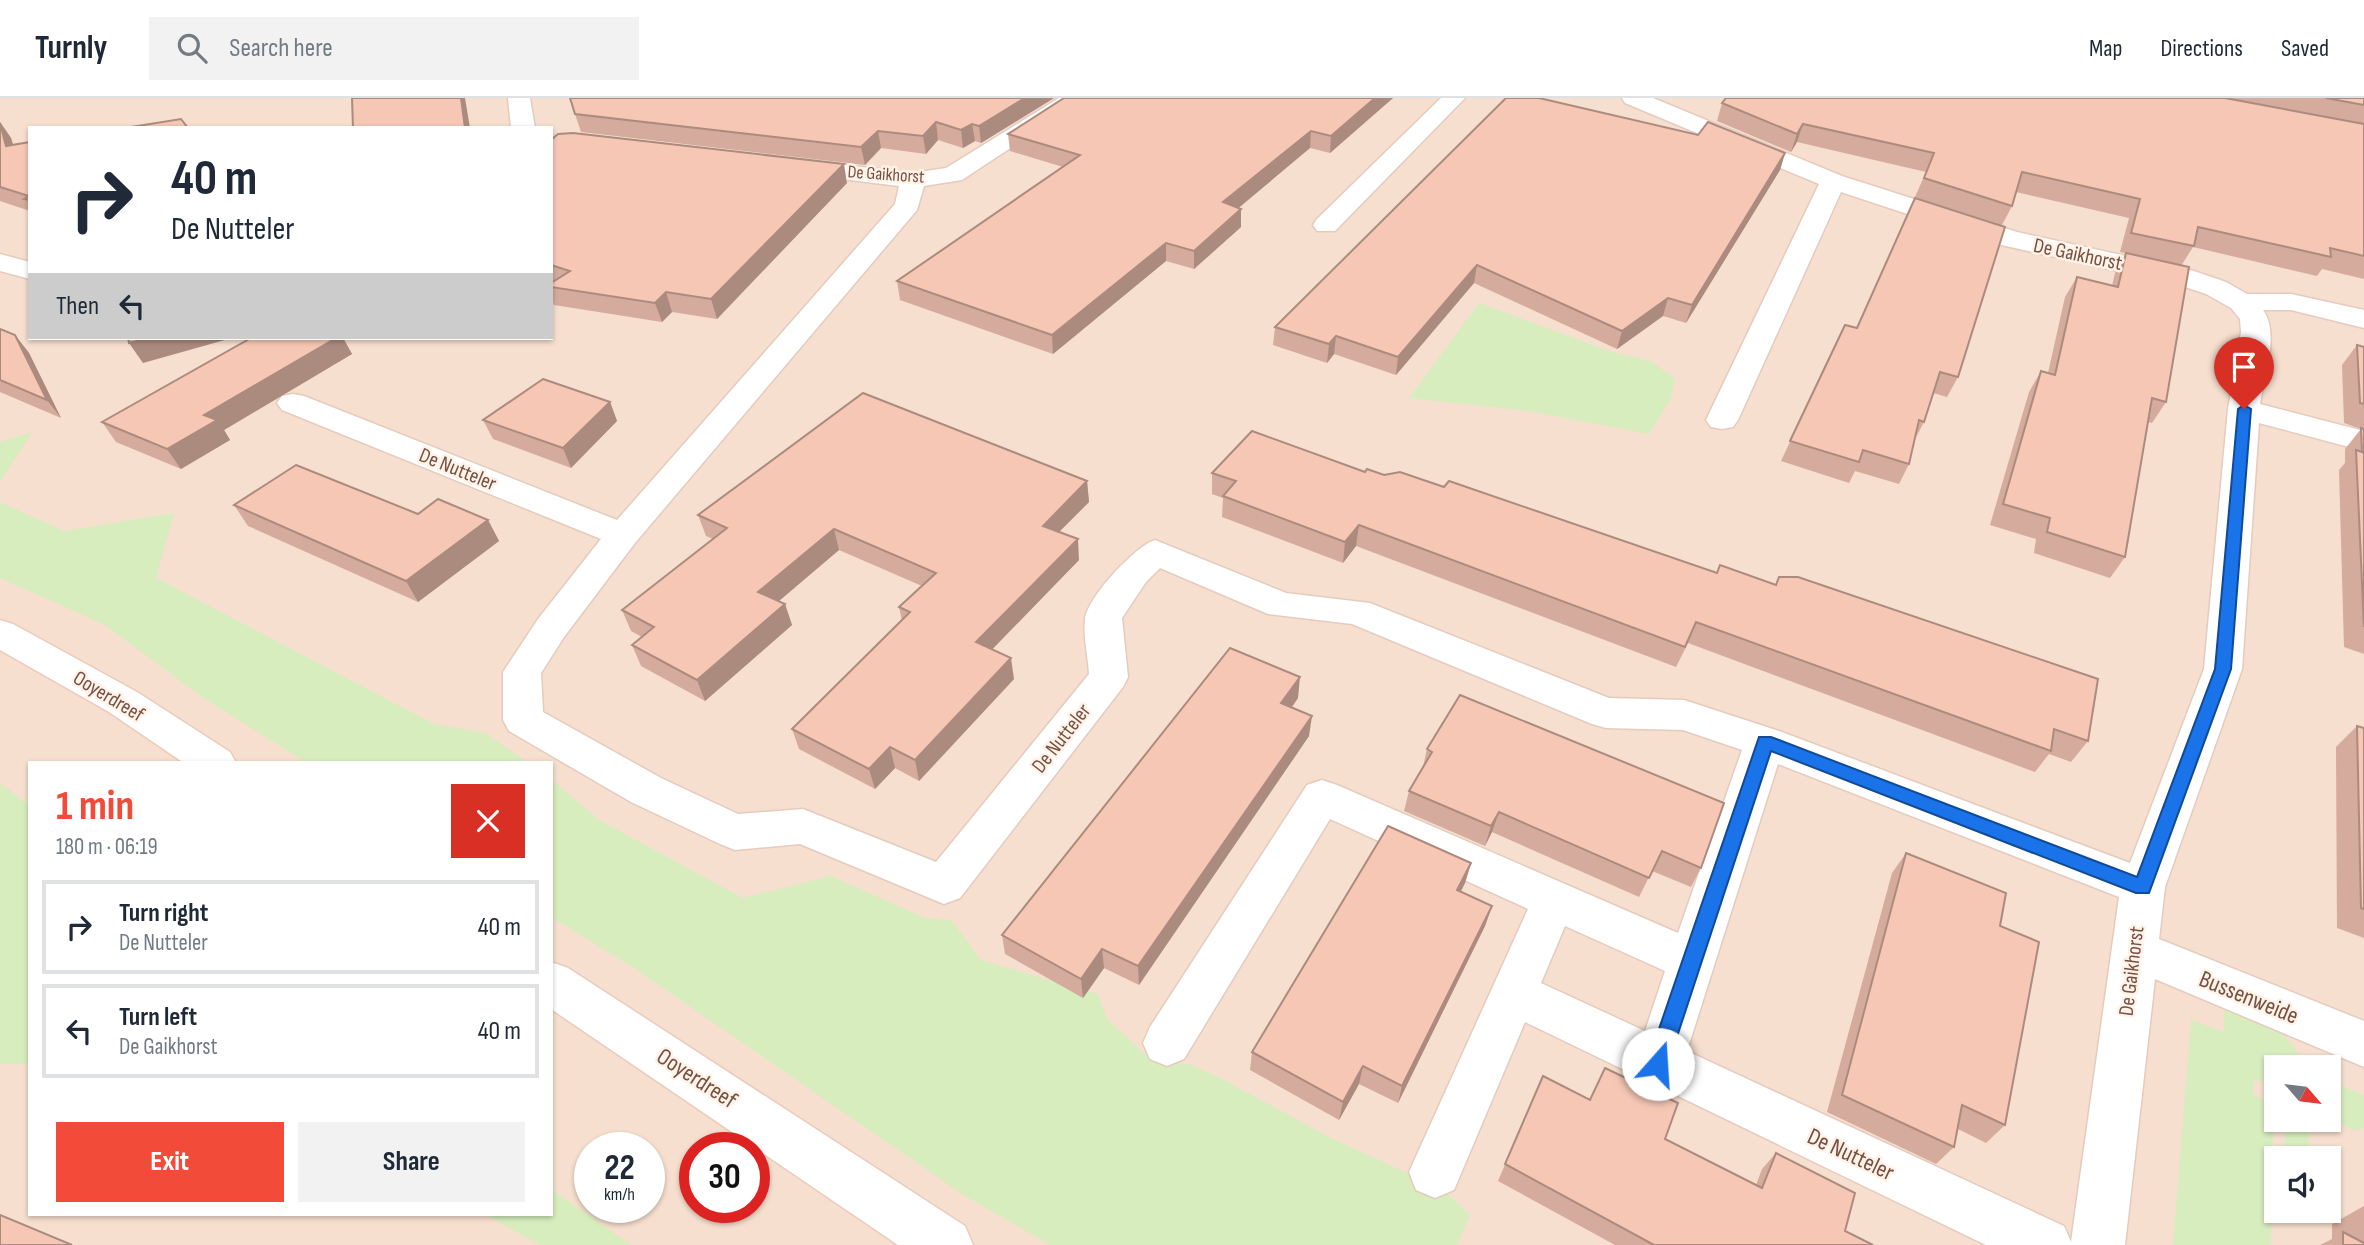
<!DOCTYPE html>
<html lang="en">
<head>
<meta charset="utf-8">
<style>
	:root { --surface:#fff; --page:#f2f2f3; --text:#1f2937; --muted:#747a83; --line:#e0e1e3; --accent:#f34b3a }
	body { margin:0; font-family:"Sofia Sans Condensed",sans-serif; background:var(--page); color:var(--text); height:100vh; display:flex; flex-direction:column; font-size:26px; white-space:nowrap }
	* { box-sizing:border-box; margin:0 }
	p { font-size:23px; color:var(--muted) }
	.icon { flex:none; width:38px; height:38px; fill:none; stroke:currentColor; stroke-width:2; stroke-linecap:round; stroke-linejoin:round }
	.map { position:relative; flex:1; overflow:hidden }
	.drawer { position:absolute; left:28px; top:663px; width:525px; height:455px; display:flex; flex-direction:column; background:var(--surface); border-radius:0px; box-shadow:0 2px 5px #0004 }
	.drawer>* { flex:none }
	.top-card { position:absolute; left:28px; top:28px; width:525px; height:214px; border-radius:0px; box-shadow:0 2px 5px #0004; background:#fff; color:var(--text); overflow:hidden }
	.needle { width:46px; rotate:118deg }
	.buttons { position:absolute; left:2264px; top:957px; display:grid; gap:14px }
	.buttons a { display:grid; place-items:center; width:77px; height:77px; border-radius:0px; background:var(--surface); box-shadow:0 2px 5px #0004; font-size:35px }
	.speed { position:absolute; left:574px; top:1034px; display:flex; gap:14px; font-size:35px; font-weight:700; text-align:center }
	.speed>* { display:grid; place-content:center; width:91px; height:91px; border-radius:50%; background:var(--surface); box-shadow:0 2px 5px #0004; line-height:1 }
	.speed small { font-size:18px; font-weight:400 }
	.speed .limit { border:10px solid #d22; background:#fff; color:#111 }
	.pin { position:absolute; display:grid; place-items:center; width:60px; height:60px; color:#fff; margin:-72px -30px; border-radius:50% 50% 50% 0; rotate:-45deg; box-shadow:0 0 7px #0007 }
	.pin .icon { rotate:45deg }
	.me { position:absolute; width:77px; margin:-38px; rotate:19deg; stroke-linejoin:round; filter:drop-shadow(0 0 5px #0008) }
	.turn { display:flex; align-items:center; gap:24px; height:147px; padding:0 28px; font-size:32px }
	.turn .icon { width:91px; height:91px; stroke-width:2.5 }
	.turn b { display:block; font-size:49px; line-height:60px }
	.then { display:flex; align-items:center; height:66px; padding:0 28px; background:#0003; gap:14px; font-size:26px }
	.round { display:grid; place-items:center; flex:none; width:74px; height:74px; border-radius:0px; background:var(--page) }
	.overview { display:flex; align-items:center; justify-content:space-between; height:119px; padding:0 28px }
	h1 { font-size:42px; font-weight:700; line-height:52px; color:var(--accent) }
	.cta { display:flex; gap:14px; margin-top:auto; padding:14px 28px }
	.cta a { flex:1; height:80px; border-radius:0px; background:var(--accent); color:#fff; font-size:28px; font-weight:700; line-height:80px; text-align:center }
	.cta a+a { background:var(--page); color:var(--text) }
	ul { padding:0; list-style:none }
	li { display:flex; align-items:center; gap:21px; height:94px; margin:0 14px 10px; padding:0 14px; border:4px solid var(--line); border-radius:0px }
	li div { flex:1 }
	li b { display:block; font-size:26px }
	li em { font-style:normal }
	header { display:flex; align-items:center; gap:42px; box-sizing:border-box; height:98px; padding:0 35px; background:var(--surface); border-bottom:2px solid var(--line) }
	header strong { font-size:33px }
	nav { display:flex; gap:38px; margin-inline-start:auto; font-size:24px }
	.search { width:490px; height:63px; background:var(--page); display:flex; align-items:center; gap:18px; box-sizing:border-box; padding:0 24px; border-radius:0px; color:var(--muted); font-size:26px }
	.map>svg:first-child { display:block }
	.residential { fill:#f6dfce; fill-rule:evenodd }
	.green { fill:#d7edbe }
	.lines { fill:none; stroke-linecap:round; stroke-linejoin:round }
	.street-casing { stroke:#e5cbbe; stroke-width:3 }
	.secondary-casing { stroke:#ebcbbb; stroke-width:3 }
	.street { fill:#fff; fill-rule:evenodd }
	.secondary { fill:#fff; fill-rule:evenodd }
	.wall { fill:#d4ab9c }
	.shaded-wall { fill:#ac8b7f }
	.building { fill:#f6c7b5; stroke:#ac8b7f; stroke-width:2 }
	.route { fill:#1a73e8; stroke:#114b97; stroke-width:2 }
	.labels { text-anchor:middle; stroke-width:5; stroke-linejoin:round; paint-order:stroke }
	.far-street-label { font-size:18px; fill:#775045; stroke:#fff3e8 }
	.street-label { font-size:21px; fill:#775045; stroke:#fff3e8 }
	.near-street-label { font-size:24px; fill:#775045; stroke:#fff3e8 }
</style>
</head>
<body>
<header>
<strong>Turnly</strong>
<div class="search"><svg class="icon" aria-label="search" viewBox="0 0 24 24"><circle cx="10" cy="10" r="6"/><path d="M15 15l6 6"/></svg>Search here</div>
<nav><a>Map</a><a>Directions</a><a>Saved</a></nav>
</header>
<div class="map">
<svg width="2364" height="1147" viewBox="0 0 2364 1147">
	<rect width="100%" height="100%" fill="#feefe0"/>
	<!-- residential -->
	<path class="residential" d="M0 0H2364V1147H0ZM30 30H551V240H30ZM30 665H551V1116H30ZM2277 970H2329V1022H2277ZM590 1050H649V1110H590ZM695 1050H754V1110H695ZM2277 1060H2329V1113H2277Z"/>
	<!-- green -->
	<g class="green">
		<polygon points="1479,205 1612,254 1650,263 1675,280 1670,302 1649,336 1529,313 1409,300"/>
		<polygon points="32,334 0,384 0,344"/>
		<polygon points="0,404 64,433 174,415 156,480 434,626 485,635 528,665 307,665 202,599 105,527 0,480"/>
		<polygon points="551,681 599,722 743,800 831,778 925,820 951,822 981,862 1098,896 1107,921 1148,959 1192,967 1220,980 1333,1041 1442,1091 1470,1117 1457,1147 1050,1147 962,1096 637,872 551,819"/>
		<polygon points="0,685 30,708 30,966 0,966"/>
		<polygon points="2224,912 2283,936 2309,969 2277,970 2277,983 2267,985 2254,981 2253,996 2266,1002 2274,1011 2271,1147 2173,1147 2191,922 2224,934"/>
		<polygon points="2329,983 2364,997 2364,1030 2357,1033 2329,1021"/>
		<polygon points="2286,1022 2309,1022 2308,1060 2284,1060"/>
		<polygon points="551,1091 631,1147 540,1147 486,1117 551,1116"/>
	</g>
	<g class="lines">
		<defs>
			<g id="street">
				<polygon points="508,0 530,0 535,30 511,30"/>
				<path d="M1059 0H1086L962 82 924 88 917 112 635 445 564 539 541 575 543 614 661 680 738 716 803 711 936 764 1089 576C1088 559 1083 539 1085 522 1086 501 1135 448 1155 442L1286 495 1370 505 1609 600 1684 602 1779 633 2130 765 2204 571 2228 311 2241 234 2240 221 2231 210 2206 196 2176 186 2001 147 1841 94 1738 322 1733 329 1722 331 1711 329 1706 322 1819 86 1625 5 1622 0H1653L1842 78 2017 134 2194 173 2226 184 2247 196H2291L2364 212V230L2291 212H2263C2280 235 2264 280 2260 306L2364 333V353L2259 325 2242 571 2165 789 2159 841 2364 923V969L2155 881 2125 1147H1986L1525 924 1454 1092 1435 1100 1416 1092 1409 1074 1528 811 1330 721 1184 961 1167 968 1150 961 1143 945 1150 929 1307 687 1322 682 1337 687 1678 835 1742 652 1683 632 1606 630 1592 626 1352 526 1268 516 1160 470 1146 484 1122 520 1128 579 1123 589 960 800 944 806 800 746 735 752 720 746 631 704 509 633 503 622V574L538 521 601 441 282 312 277 305 282 298 293 296 304 298 617 422 895 106 899 88 793 75 784 73 781 68 784 63 793 61 912 75 946 70ZM1778 666 2119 799 2071 1144 2064 1128 1687 953ZM1565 828 1665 873 1645 933 1541 885Z"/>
				<polygon points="1441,0 1465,0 1335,133 1317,133 1313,127 1317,121"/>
				<polygon points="0,156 30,164 30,181 0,173"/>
			</g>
			<g id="secondary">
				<polygon points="0,522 13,526 137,594 230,654 236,665 184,665 109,614 0,552"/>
				<polygon points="551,864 568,870 965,1128 973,1147 898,1147 551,911"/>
			</g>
		</defs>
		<!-- street casing -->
		<use href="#street" class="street-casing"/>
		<!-- secondary casing -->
		<use href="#secondary" class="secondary-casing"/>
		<!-- street -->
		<use href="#street" class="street"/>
		<!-- secondary -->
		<use href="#secondary" class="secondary"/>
	</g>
	<!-- wall -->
	<g class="wall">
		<polygon points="1054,0 981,45 975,43 963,50 938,42 926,56 881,50 865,67 581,34 575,16"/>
		<polygon points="1393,0 1330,55 1310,50 1238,110 1241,111 1241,129 1194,171 1166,163 1053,256 900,202 897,183 1063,69 1010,53 1008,36"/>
		<polygon points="1726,0 2364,0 2364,181 2322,171 2317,178 2193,149 2181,168 2166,304 2152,325 2148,324 2125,459 2110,480 2034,455 2036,441 1990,427 2029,294 2041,273 2048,275 2065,199 2077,179 2112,188 2115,175 2126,155 2120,154 2129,120 2016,94 2012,108 2002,127 1915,99 1926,74 1797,44 1791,54 1717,23 1722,5"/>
		<polygon points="0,24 11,40 13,47 30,44 30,113 0,103"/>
		<polygon points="1698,37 1785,55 1780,72 1686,225 1663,218 1617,251 1474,185 1396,277 1334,256 1327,265 1273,247 1275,229"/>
		<polygon points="551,42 847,85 717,221 672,214 662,224 554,207 551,200 551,185 553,184 551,184"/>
		<polygon points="1845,227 1958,279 1947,299 1933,295 1924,324 1915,341 1909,366 1899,386 1855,373 1849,385 1781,363"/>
		<polygon points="0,231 15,237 29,255 61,320 0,294"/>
		<polygon points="251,240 343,240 352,256 224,332 230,342 181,371 116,344 102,324"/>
		<polygon points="2357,247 2364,249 2364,556 2344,549 2339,372 2345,365 2345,351 2361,331 2344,325 2342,267"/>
		<polygon points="610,304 617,323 571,370 493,341 483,322"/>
		<polygon points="1252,333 2088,643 2071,664 2049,656 2035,674 1688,545 1676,569 1356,448 1343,465 1222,419 1223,400 1212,396 1212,375"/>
		<polygon points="1087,383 1089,404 1059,434 1079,462 992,551 1014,581 919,683 895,670 875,691 799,651 792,631 902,523 899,509 922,488 839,452 778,503 785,506 792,527 705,603 641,568 632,547 642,539 631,533 622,512 713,441 706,438 698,417"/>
		<polygon points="234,407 418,416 488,422 499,443 418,504 248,428"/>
		<polygon points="1298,600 1292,609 1309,638 1139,887 1104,870 1083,900 1005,856 1002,837"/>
		<polygon points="2357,628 2364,630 2364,840 2337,830 2336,649"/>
		<polygon points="1427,651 1701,770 1691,789 1652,773 1639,799 1492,734 1485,748 1404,713 1409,693 1423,669"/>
		<polygon points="1906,755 2000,828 2005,1027 1986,1045 1958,1031 1954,1049 1936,1066 1827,1014 1892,775"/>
		<polygon points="1471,765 1465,785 1461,794 1492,808 1485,828 1398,1005 1359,986 1339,1022 1250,972 1252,954"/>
		<polygon points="1605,970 1665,1041 1756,1087 1762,1071 1776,1055 1845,1133 1873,1147 1615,1147 1498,1083 1543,978 1589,1002"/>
		<polygon points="2364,1108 2364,1147 2320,1147 2332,1141 2332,1126"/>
	</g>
	<!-- shaded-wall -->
	<g class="shaded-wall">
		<polygon points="461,0 465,0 470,30 465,30"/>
		<polygon points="1025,0 1054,0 981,45 979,28"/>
		<polygon points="1375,0 1393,0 1330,55 1331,38"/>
		<polygon points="0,24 11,40 19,66 6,48"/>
		<polygon points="936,24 938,42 926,56 923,38"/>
		<polygon points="972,26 975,43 963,50 961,32"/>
		<polygon points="1803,26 1797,44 1791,54 1797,36"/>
		<polygon points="878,33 881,50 865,67 861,49"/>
		<polygon points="1311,33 1310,50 1223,123 1223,104"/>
		<polygon points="1785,55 1780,72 1686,225 1692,207"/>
		<polygon points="844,66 847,85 717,221 711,201"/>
		<polygon points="1241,111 1241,129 1194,171 1194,153"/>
		<polygon points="1166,145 1166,163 1053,256 1052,237"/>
		<polygon points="1477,167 1474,185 1396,277 1398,259"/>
		<polygon points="666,194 672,214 662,224 655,205"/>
		<polygon points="1668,200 1663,218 1617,251 1622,233"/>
		<polygon points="15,237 29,255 61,320 47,302"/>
		<polygon points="1336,238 1334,256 1327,265 1329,246"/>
		<polygon points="150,240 232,240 143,265 129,245"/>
		<polygon points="336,240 343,240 352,256 224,332 230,342 181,371 167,351 204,317"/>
		<polygon points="610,304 617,323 571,370 563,350"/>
		<polygon points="1087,383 1089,404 1045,448 1043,428"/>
		<polygon points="488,422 499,443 418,504 406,483"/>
		<polygon points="1359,427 1356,448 1343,465 1345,444"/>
		<polygon points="834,431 839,452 765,515 758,494"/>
		<polygon points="1078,441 1079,462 980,564 976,544"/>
		<polygon points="785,506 792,527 705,603 697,582"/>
		<polygon points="1011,560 1014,581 919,683 915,662"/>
		<polygon points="1300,579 1298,600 1280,626 1281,605"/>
		<polygon points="1312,618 1309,638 1139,887 1138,868"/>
		<polygon points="890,649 895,670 875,691 869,671"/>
		<polygon points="1499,714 1492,734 1485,748 1491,728"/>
		<polygon points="1471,765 1465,785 1451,811 1457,792"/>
		<polygon points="1492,808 1485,828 1398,1005 1402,988"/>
		<polygon points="1102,851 1104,870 1083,900 1081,881"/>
		<polygon points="1363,968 1359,986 1339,1022 1343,1004"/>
	</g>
	<!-- building -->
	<g class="building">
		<polygon points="352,0 461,0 465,30 353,30"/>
		<polygon points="570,0 1025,0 979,28 972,26 961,32 936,24 923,38 878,33 861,49 575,16"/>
		<polygon points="1064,0 1375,0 1331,38 1311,33 1223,104 1241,111 1194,153 1166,145 1052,237 897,183 1080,57 1008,36"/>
		<polygon points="1506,0 1539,0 1698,37 1708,24 1785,55 1692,207 1668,200 1622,233 1477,167 1398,259 1336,238 1329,246 1275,229"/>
		<polygon points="1726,0 2225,0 2364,26 2364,158 2330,150 2331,159 2198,129 2194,148 2131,135 2140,101 2022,74 2012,108 1924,80 1934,55 1803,26 1797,36 1722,5"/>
		<polygon points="2326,0 2364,0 2364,7"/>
		<polygon points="181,21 188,30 125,30"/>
		<polygon points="0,25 6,48 30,44 30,102 24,101 29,98 0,89"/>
		<polygon points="573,35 844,66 711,201 666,194 655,205 551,189 551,185 570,173 551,167 551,42 558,36"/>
		<polygon points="1915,100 2005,129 1958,279 1940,274 1924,324 1919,322 1909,366 1863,352 1859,364 1790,343 1845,227 1857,230"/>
		<polygon points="2126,155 2189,169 2166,304 2152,300 2125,459 2047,434 2050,420 2003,406 2041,273 2055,277 2077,179 2118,189"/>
		<polygon points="0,231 15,237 47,302 0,282"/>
		<polygon points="128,240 150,240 129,245"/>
		<polygon points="251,240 336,240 204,317 217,322 167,351 102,324"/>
		<polygon points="2357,247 2364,249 2364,306 2360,305"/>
		<polygon points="543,281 610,304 563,350 483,322"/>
		<polygon points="863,295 1087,383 1043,428 1078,441 976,544 1011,560 915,662 890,649 869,671 792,631 910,514 899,509 936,475 834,431 758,494 785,506 697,582 632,547 654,529 622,512 727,430 698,417"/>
		<polygon points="2361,330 2364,331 2364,529 2356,352 2362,354"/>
		<polygon points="1252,333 1365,374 1367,371 1384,377 1400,374 1444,389 1449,383 1717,475 1720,467 1776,487 1779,479 1798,479 2098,581 2088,643 2054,631 2051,653 1696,524 1685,549 1359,427 1345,444 1223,398 1236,383 1212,375"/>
		<polygon points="296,367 418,416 438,401 488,422 406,483 234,407"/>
		<polygon points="1230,550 1300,579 1281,605 1312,618 1138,868 1102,851 1081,881 1002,837"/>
		<polygon points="1460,597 1724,705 1701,770 1662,753 1649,780 1499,714 1491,728 1409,693 1432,654 1427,651"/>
		<polygon points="2357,628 2364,630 2364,811 2361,810"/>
		<polygon points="1388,728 1471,765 1457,792 1492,808 1402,988 1363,968 1343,1004 1252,954"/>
		<polygon points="1906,755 2006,795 2000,828 2039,844 2005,1027 1962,1007 1954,1049 1842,997"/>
		<polygon points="1605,970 1678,1005 1665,1041 1762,1090 1776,1055 1855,1095 1845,1133 1873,1147 1654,1147 1505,1066 1543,978 1590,1002"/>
		<polygon points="0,1117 72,1147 0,1147"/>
		<polygon points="2343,1134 2364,1145 2364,1147 2343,1147"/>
	</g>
	<!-- route -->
	<polygon class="route" points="2244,307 2251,311 2231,571 2149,795 2136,795 1771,653 1668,966 1665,973 1658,976 1650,973 1647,966 1759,639 1771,639 2137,779 2215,571 2238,311"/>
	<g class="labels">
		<!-- far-street labels -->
		<g class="far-street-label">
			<text transform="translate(886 76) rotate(4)" y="6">De Gaikhorst</text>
		</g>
		<!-- street labels -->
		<g class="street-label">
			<text transform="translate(2078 156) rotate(12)" y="7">De Gaikhorst</text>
			<text transform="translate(458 371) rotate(22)" y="7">De Nutteler</text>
			<text transform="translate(109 598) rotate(31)" y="7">Ooyerdreef</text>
			<text transform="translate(1061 640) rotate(-52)" y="7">De Nutteler</text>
			<text transform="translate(2131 873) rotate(-83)" y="7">De Gaikhorst</text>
		</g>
		<!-- near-street labels -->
		<g class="near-street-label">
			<text transform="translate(2249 899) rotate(22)" y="8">Bussenweide</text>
			<text transform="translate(697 980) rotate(33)" y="8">Ooyerdreef</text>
			<text transform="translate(1851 1056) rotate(25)" y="8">De Nutteler</text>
		</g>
	</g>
</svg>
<div class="buttons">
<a><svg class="needle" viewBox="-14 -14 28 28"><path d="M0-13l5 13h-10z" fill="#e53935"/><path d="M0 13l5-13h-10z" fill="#747a83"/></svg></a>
<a><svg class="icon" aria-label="sound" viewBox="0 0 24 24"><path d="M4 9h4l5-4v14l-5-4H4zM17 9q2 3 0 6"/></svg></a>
</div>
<div class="speed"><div>22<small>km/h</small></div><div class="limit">30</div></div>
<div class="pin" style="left:2244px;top:311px;background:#d93025"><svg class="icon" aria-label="arrive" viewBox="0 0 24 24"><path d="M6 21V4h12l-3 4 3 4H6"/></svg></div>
<svg class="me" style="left:1658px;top:966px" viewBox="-20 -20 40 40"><circle r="19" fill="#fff"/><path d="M0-13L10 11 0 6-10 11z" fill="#1a73e8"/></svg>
<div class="top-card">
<div class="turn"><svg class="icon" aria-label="right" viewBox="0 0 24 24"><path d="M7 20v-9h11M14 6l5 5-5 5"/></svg><div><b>40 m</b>De Nutteler</div></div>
<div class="then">Then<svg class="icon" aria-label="left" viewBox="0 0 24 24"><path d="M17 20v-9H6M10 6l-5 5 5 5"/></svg></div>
</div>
<section class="drawer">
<div class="overview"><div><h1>1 min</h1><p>180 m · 06:19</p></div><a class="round" style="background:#d93025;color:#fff"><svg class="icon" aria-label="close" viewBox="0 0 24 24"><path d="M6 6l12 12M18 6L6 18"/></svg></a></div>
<ul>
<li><svg class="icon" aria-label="right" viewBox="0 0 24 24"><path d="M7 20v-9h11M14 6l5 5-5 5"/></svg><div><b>Turn right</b><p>De Nutteler</p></div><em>40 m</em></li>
<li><svg class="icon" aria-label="left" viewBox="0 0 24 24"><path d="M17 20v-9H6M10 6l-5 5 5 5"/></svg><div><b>Turn left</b><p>De Gaikhorst</p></div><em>40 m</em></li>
</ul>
<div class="cta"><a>Exit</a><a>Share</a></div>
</section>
</div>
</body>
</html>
